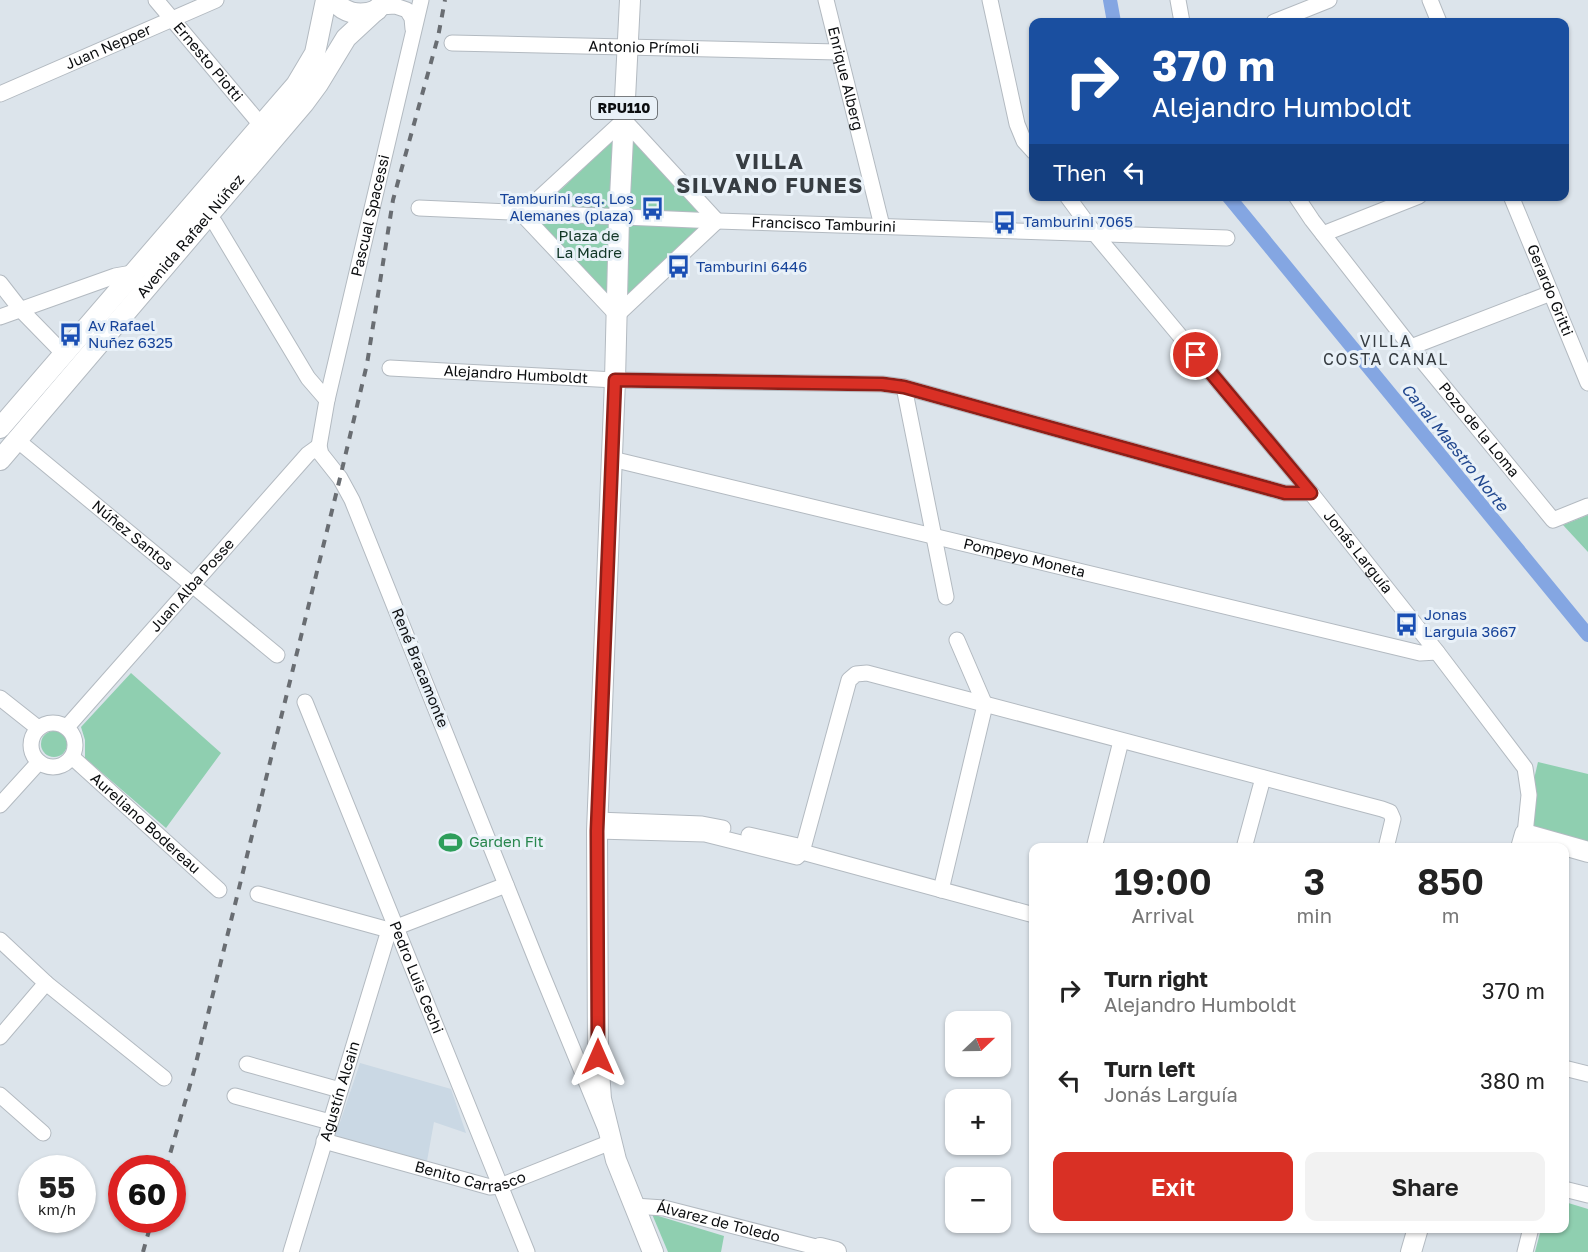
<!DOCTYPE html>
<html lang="en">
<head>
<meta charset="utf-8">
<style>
	:root { --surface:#fff; --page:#f2f2f2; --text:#222; --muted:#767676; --accent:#d93025 }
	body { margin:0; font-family:"Golos Text",sans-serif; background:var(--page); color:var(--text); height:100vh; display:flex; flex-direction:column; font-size:22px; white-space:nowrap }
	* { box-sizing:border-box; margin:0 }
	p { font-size:20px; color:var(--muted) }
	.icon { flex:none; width:33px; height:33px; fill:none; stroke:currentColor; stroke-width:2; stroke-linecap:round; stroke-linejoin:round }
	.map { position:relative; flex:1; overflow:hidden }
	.drawer { position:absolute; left:1029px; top:843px; width:540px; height:390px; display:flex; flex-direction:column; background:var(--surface); border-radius:12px; box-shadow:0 2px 4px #0004 }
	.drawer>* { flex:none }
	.hud { position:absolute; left:1029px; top:18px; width:540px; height:183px; border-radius:12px; box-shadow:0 2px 4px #0004; background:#1a4fa0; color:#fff; overflow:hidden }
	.needle { width:39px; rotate:68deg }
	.tools { position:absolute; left:945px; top:1011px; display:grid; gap:12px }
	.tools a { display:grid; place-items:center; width:66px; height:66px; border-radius:12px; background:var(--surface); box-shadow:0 2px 4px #0004; font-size:30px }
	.speed { position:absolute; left:18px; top:1155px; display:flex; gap:12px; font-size:30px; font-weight:700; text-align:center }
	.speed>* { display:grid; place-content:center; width:78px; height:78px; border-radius:50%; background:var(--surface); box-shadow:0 2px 4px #0004; line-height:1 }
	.speed small { font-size:15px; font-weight:400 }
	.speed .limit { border:9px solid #d22; background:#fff; color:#111 }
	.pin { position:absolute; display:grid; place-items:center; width:51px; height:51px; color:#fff; margin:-26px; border:3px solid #fff; border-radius:50%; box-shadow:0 2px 6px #0007 }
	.me { position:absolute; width:66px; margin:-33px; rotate:0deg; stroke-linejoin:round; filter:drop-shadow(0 0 4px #0008) }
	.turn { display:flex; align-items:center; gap:21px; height:126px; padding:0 24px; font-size:27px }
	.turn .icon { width:78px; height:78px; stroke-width:2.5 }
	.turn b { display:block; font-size:42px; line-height:51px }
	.then { display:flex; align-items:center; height:57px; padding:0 24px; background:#0003; gap:12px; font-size:22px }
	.eta { display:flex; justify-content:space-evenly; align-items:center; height:102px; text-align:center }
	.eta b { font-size:36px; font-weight:600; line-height:42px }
	.button { display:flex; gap:12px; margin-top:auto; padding:12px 24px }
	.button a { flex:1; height:69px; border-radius:12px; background:var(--accent); color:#fff; font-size:24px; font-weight:600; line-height:69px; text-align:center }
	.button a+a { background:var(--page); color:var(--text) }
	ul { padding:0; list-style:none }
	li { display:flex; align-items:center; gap:18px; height:90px; padding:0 24px }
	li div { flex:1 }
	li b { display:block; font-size:22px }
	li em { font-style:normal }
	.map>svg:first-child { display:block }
	.built { fill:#cad8e4 }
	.green { fill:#8fcfb0 }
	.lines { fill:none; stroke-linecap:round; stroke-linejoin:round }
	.canal { stroke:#84a6e2; stroke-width:14 }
	.minor-casing { stroke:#b3bac1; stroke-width:17 }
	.major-casing { stroke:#b3bac1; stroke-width:22 }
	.minor { stroke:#fff; stroke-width:15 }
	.major { stroke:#fff; stroke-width:20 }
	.rail { stroke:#696d72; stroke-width:4; stroke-dasharray:8 8; stroke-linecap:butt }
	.route-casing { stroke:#8d1f18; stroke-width:15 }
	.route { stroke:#d93025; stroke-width:10 }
	.labels { text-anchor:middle; stroke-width:6; stroke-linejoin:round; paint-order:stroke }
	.shield { fill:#e9f1f8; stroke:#4e5256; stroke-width:1.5 }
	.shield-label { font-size:14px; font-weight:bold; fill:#0c0e10 }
	.street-label { font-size:15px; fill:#0c0e10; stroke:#e9f1f8 }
	.transit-label { font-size:15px; fill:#164399; stroke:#e9f1f8; text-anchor:start }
	.park-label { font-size:15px; fill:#113626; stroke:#e9f1f8 }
	.leisure-label { font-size:15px; fill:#27864d; stroke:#e9f1f8; text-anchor:start }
	.neighbourhood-label { font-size:16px; letter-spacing:1.5px; fill:#373d42; stroke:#e9f1f8 }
	.water-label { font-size:16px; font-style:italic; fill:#22488f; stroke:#e9f1f8 }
	.district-label { font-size:21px; font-weight:bold; letter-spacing:1.5px; fill:#373d42; stroke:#e9f1f8 }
</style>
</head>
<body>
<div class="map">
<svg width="1588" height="1252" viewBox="0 0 1588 1252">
	<rect width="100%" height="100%" fill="#dce4eb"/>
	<!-- built -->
	<polygon class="built" points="360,1063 451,1089 466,1133 434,1122 427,1161 335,1137"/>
	<!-- green -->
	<g class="green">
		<polygon points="624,130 709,220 621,303 612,301 531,218"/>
		<polygon points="1588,515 1588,552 1563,525"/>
		<polygon points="131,673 221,753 166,828 85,758 85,740 81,727"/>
		<circle cx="54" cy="744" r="13"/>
		<polygon points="1538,762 1588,774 1588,842 1533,827 1534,779"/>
		<polygon points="1565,1202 1588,1209 1588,1252 1535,1252 1541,1229 1564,1228"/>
		<polygon points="652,1214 724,1236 721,1252 668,1252"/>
	</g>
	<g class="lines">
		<!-- canal -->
		<g class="canal">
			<polyline points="1110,0 1114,22"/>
			<polyline points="1228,196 1588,635"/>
		</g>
		<defs>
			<g id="minor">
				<path id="s1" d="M156 0 261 125"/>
				<path id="s2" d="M826 0 882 226"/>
				<polyline points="990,0 1017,124 1024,141 1034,152"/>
				<polyline points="1178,0 1182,22"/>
				<polyline points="1430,0 1439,22"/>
				<polyline points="380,7 395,6 407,10 412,18 413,29"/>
				<polyline points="1274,22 1329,0"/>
				<path id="s3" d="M452 43 838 52"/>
				<path id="s4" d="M0 94 216 0"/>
				<path id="s5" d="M1067 196 1095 234 1311 493 1437 652 1525 768 1529 795 1525 834"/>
				<path id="s6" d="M1296 196 1312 220 1411 347 1553 520 1588 506"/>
				<path id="s7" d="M1511 196 1588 383"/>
				<path id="s8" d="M419 208 717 221 1227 238"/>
				<polyline points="522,214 624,120 717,221"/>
				<polyline points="522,214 617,315 717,221"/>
				<polyline points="208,216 215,223 308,378 327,400"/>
				<polyline points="1323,234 1419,196"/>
				<polyline points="0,283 21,310 63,353"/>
				<polyline points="0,317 115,276 132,273"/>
				<polyline points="1411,347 1551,293"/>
				<path id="s9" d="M390 368 615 380 882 384 904 387 1285 493H1311"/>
				<polyline points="904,387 946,597"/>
				<path id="s10" d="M17 440 277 655"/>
				<path id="s11" d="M612 459 1420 653 1437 652"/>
				<polyline points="0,698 38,728"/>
				<path id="s12" d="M305 702 527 1252"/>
				<circle cx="53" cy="745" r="22"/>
				<path id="s13" d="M67 727 308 454 319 446"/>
				<path id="s14" d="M72 757 219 890"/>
				<polyline points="0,805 39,762"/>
				<polyline points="597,820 702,824 723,828"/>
				<polyline points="597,831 705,834 797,857 802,852 849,680 856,674 867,673 1382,809 1390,812 1393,819 1386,848"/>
				<polyline points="749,835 798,846 802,852 1034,915"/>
				<polyline points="1094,848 1121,741"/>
				<polyline points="1244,848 1263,778"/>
				<polyline points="941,890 985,705 957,640"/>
				<polyline points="258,894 389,930 506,885"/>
				<polyline points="0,940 46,983 164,1078"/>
				<polyline points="0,1037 46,983"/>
				<polyline points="247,1064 340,1090"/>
				<polyline points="1564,1068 1588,1074"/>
				<polyline points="0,1095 43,1133"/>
				<polyline points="235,1096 330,1122"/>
				<path id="s15" d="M324 1141 490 1187 500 1186 611 1142 539 967 352 500 340 478 321 454 319 446 327 400 421 0"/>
				<polyline points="1564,1189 1588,1195"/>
				<path id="s16" d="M634 1206 664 1208 820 1248"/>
				<path id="s17" d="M291 1252 389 930"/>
				<polyline points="1525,1252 1531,1228"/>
			</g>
			<g id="major">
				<path d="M333 0C345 14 360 17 377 10"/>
				<polyline points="630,0 619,217 615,380 597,831 598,1057 601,1099 616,1160 653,1252"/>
				<polyline points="0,428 296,85 315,53 326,0"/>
				<path id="s18" d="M0 460 304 103 318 84 346 38 387 0"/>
				<polyline points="1521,848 1525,834 1588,852"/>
				<polyline points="819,1252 820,1248 836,1252"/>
				<polyline points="1411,1252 1418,1228"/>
			</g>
		</defs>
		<!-- minor casing -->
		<use href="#minor" class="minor-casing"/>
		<!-- major casing -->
		<use href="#major" class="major-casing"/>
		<!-- minor -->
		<use href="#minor" class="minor"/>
		<!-- major -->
		<use href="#major" class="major"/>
		<!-- rail -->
		<g class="rail">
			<polyline points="166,1168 194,1071 340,478 367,364 393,200 438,37 445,0"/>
			<polyline points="143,1252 152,1220"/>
		</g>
	</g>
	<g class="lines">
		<defs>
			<polyline id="route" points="598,1057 597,831 615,380 882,384 904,387 1285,493 1311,493 1196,355"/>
		</defs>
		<!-- route casing -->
		<use href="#route" class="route-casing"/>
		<!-- route -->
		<use href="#route" class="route"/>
	</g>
	<!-- icons -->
	<defs>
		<symbol id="bus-bare" viewBox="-9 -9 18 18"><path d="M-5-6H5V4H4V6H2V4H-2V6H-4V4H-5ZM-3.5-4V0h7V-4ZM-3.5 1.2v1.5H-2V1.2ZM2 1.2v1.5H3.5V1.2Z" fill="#1a4fb4" stroke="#e9f1f8" stroke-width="2.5" paint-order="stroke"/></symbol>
		<symbol id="stadium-bare" viewBox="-9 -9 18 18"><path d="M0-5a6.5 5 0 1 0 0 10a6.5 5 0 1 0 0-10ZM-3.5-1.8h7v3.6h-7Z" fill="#2e9e5b" stroke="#e9f1f8" stroke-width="2.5" paint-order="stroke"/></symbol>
	</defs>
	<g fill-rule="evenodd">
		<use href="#bus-bare" x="636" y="192" width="33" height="33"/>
		<use href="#bus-bare" x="988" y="206" width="33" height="33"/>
		<use href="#bus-bare" x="662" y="250" width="33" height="33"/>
		<use href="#bus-bare" x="54" y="318" width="33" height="33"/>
		<use href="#bus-bare" x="1390" y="608" width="33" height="33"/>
		<use href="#stadium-bare" x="434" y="826" width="33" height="33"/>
	</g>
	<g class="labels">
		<!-- shield labels -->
		<rect class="shield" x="591" y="97" width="66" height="22" rx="4.5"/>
		<g class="shield-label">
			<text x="624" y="113">RPU110</text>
		</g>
		<!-- street labels -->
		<g class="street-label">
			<text dy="5" stroke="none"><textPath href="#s4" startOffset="118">Juan Nepper</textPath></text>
			<text dy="5" stroke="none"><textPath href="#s3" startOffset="192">Antonio Prímoli</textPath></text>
			<text dy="5" stroke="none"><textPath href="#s1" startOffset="81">Ernesto Piotti</textPath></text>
			<text dy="5" stroke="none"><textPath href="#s2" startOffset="81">Enrique Alberg</textPath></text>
			<text dy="5" stroke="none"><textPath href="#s15" startOffset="1294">Pascual Spacessi</textPath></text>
			<text dy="5" stroke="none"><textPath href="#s8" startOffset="405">Francisco Tamburini</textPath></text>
			<text dy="5" stroke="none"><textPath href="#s18" startOffset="294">Avenida Rafael Núñez</textPath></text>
			<text dy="5" stroke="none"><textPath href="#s7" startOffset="102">Gerardo Gritti</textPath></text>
			<text dy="5" stroke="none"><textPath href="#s9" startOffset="126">Alejandro Humboldt</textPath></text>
			<text dy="5" stroke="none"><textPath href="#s6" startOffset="297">Pozo de la Loma</textPath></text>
			<text dy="5" stroke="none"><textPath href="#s10" startOffset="150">Núñez Santos</textPath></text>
			<text dy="5" stroke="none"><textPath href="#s5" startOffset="460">Jonás Larguía</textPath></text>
			<text dy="5" stroke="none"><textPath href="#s11" startOffset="424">Pompeyo Moneta</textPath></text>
			<text dy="5" stroke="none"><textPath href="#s13" startOffset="189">Juan Alba Posse</textPath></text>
			<text transform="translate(420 668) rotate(68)" y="5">René Bracamonte</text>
			<text dy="5" stroke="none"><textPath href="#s14" startOffset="99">Aureliano Bodereau</textPath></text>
			<text dy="5" stroke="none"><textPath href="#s12" startOffset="297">Pedro Luis Cechi</textPath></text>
			<text dy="5" stroke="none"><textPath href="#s17" startOffset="168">Agustín Alcain</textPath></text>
			<text dy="5" stroke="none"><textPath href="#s15" startOffset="152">Benito Carrasco</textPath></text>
			<text dy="5" stroke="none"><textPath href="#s16" startOffset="86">Álvarez de Toledo</textPath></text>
		</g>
		<!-- transit labels -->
		<g class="transit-label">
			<text x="634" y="204" text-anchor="end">Tamburini esq. Los<tspan x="634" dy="17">Alemanes (plaza)</tspan></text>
			<text x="1023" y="227">Tamburini 7065</text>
			<text x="696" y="272">Tamburini 6446</text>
			<text x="88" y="331">Av Rafael<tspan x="88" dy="17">Nuñez 6325</tspan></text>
			<text x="1424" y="620">Jonas<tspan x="1424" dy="17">Larguia 3667</tspan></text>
		</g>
		<!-- park labels -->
		<g class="park-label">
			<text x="589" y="241">Plaza de<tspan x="589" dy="17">La Madre</tspan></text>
		</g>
		<!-- leisure labels -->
		<g class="leisure-label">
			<text x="469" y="847">Garden Fit</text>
		</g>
		<!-- neighbourhood labels -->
		<g class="neighbourhood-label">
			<text x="1386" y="347">VILLA<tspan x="1386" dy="18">COSTA CANAL</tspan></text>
		</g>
		<!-- water labels -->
		<g class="water-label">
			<text transform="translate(1455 447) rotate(51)" y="6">Canal Maestro Norte</text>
		</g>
		<!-- district labels -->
		<g class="district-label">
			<text x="770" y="169">VILLA<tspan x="770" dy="24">SILVANO FUNES</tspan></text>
		</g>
	</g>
</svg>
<div class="tools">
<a><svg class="needle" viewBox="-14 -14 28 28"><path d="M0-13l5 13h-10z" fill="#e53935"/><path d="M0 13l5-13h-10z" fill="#767676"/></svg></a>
<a>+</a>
<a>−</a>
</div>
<div class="speed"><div>55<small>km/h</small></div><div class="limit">60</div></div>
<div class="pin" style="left:1196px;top:355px;background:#d93025"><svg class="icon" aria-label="arrive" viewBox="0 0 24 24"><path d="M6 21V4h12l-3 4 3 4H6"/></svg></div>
<svg class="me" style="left:598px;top:1057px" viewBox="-20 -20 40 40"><path d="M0-17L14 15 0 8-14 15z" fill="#d93025" stroke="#fff" stroke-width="4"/></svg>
<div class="hud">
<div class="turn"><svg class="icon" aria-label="right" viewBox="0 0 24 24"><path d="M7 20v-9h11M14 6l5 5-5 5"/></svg><div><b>370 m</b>Alejandro Humboldt</div></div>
<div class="then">Then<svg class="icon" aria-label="left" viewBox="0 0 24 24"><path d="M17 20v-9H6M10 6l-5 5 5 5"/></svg></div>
</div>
<section class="drawer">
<div class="eta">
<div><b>19:00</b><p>Arrival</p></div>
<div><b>3</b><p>min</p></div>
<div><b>850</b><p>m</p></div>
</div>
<ul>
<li><svg class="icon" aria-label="right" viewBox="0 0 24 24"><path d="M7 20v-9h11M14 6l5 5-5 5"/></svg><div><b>Turn right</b><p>Alejandro Humboldt</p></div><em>370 m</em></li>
<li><svg class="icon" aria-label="left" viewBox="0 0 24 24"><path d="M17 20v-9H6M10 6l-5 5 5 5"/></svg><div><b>Turn left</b><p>Jonás Larguía</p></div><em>380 m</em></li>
</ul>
<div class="button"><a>Exit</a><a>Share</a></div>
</section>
</div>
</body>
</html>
